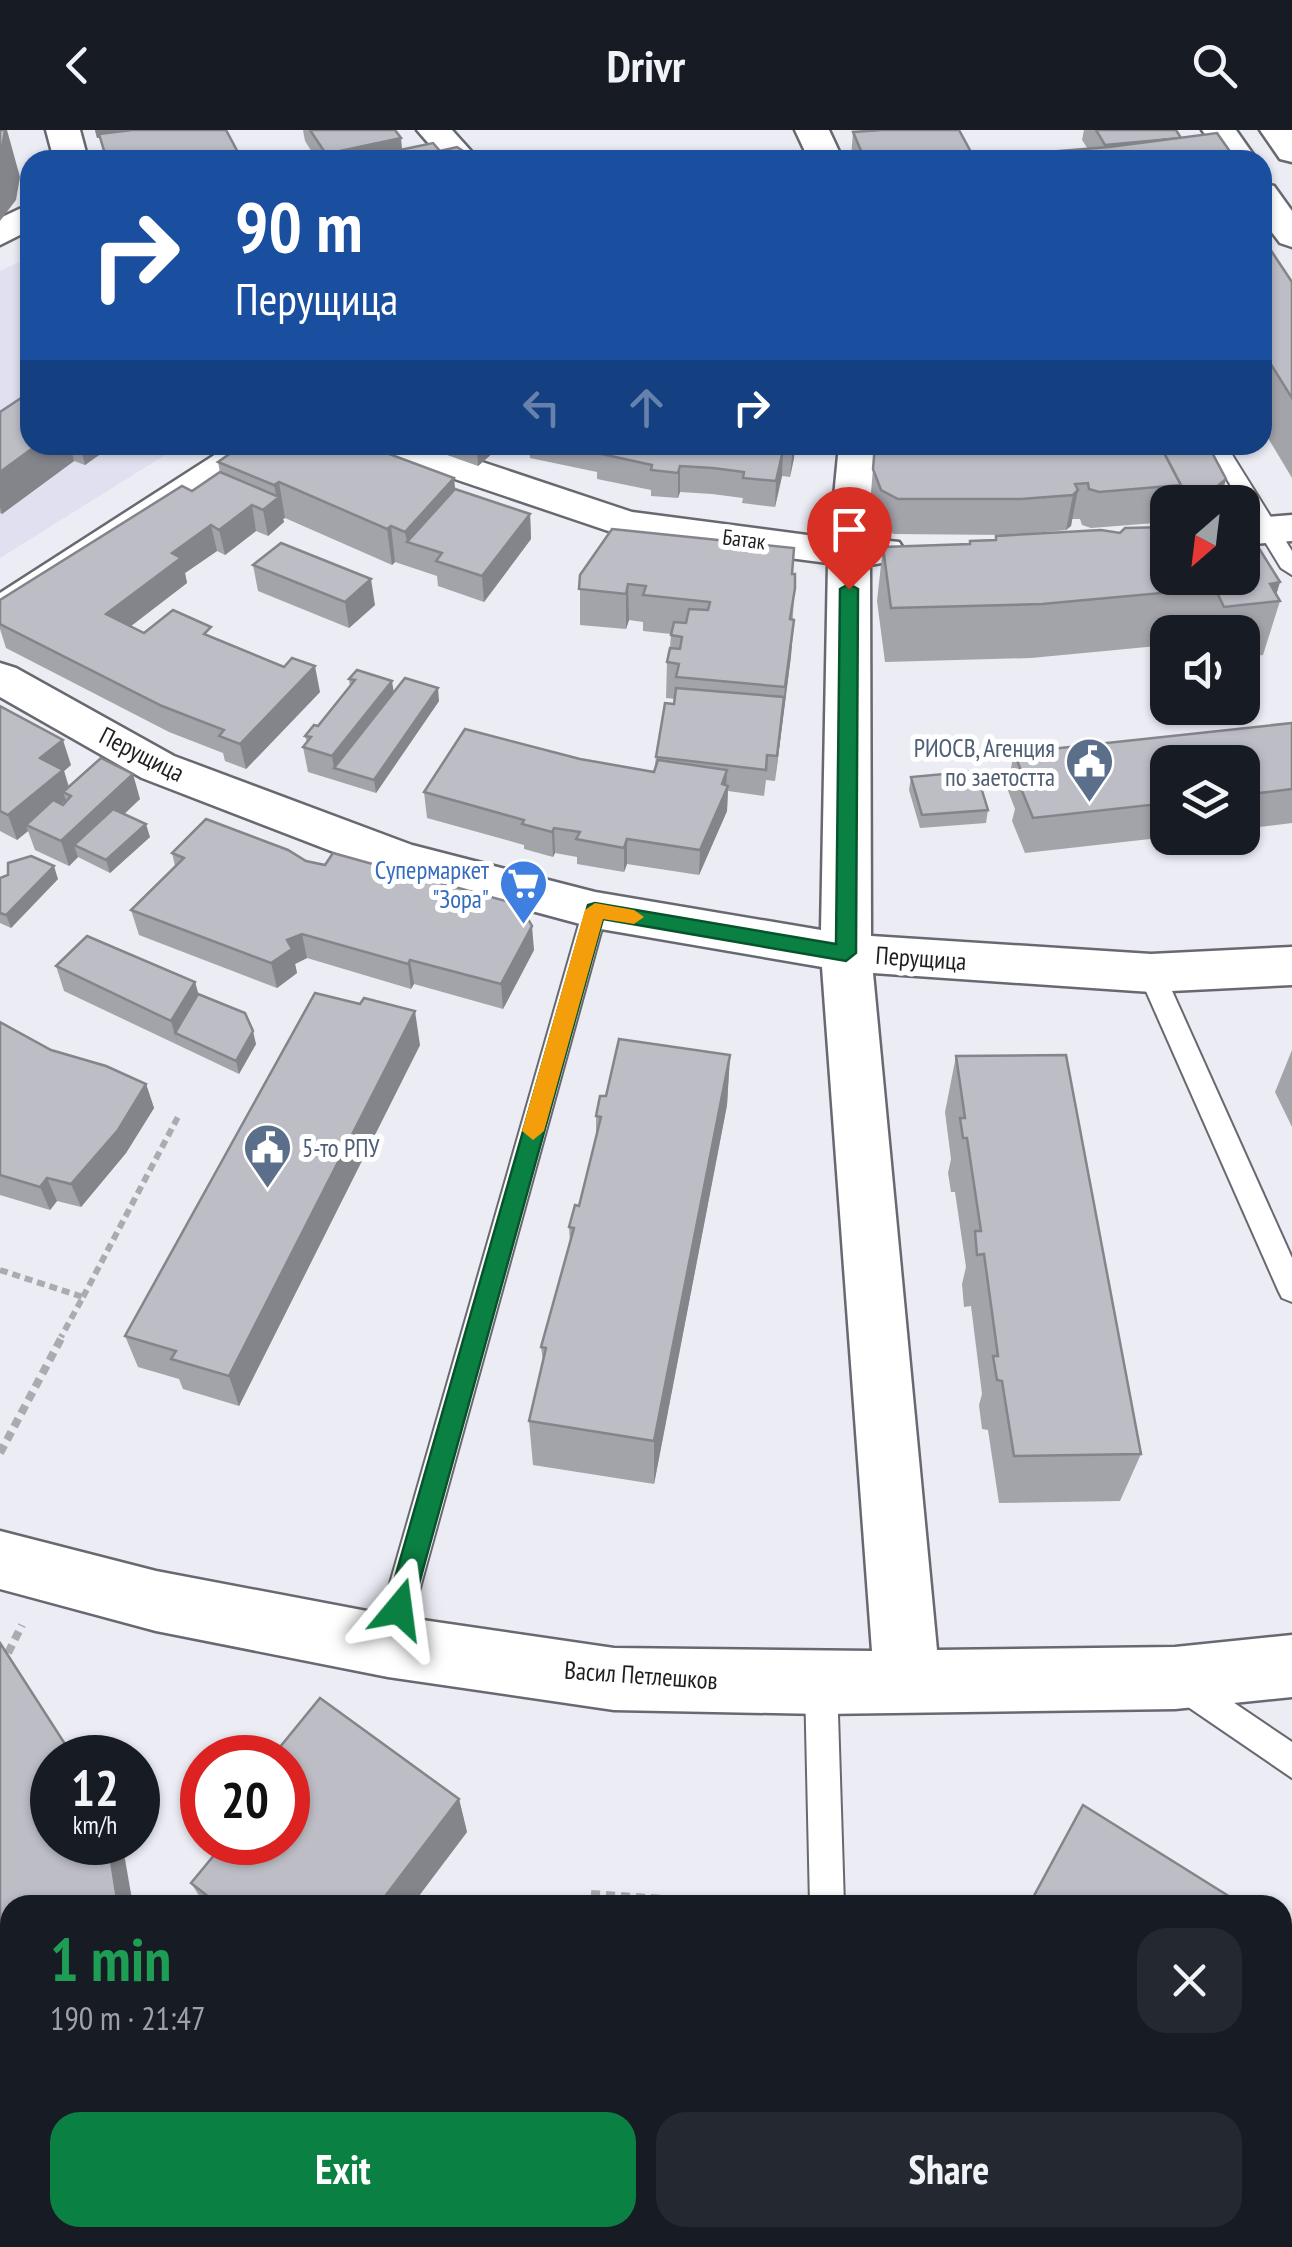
<!DOCTYPE html>
<html lang="en">
<head>
<meta charset="utf-8">
<style>
	:root { --surface:#171b24; --page:#242831; --text:#f1f3f6; --muted:#9ea1a6; --accent:#0b8043 }
	body { margin:0; font-family:"PT Sans Narrow",sans-serif; background:var(--page); color:var(--text); height:100vh; display:flex; flex-direction:column; font-size:38px; white-space:nowrap }
	* { box-sizing:border-box; margin:0 }
	p { font-size:32px; color:var(--muted) }
	.icon { flex:none; width:55px; height:55px; fill:none; stroke:currentColor; stroke-width:2; stroke-linecap:round; stroke-linejoin:round }
	.map { position:relative; flex:1; overflow:hidden }
	.drawer { position:absolute; left:0px; top:1765px; width:1292px; height:352px; display:flex; flex-direction:column; background:var(--surface); border-radius:30px 30px 0 0; box-shadow:0 2px 8px #0004 }
	.drawer>* { flex:none }
	.guide { position:absolute; left:20px; top:20px; width:1252px; height:305px; border-radius:30px; box-shadow:0 2px 8px #0004; background:#1a4fa0; color:#fff; overflow:hidden }
	.needle { width:65px; rotate:208deg }
	.buttons { position:absolute; left:1150px; top:355px; display:grid; gap:20px }
	.buttons a { display:grid; place-items:center; width:110px; height:110px; border-radius:20px; background:var(--surface); box-shadow:0 2px 8px #0004; font-size:50px }
	.speed { position:absolute; left:30px; top:1605px; display:flex; gap:20px; font-size:50px; font-weight:700; text-align:center }
	.speed>* { display:grid; place-content:center; width:130px; height:130px; border-radius:50%; background:var(--surface); box-shadow:0 2px 8px #0004; line-height:1 }
	.speed small { font-size:25px; font-weight:400 }
	.speed .limit { border:15px solid #d22; background:#fff; color:#111 }
	.pin { position:absolute; display:grid; place-items:center; width:85px; height:85px; color:#fff; margin:-102px -42px; border-radius:50% 50% 50% 0; rotate:-45deg; box-shadow:0 0 10px #0007 }
	.pin .icon { rotate:45deg }
	.me { position:absolute; width:110px; margin:-55px; rotate:16deg; stroke-linejoin:round; filter:drop-shadow(0 0 8px #0008) }
	.turn { display:flex; align-items:center; gap:35px; height:210px; padding:0 50px; font-size:45px }
	.turn .icon { width:130px; height:130px; stroke-width:2.5 }
	.turn b { display:block; font-size:70px; line-height:85px }
	.lanes { display:flex; align-items:center; height:95px; padding:0 50px; background:#0003; justify-content:center; gap:50px; direction:ltr }
	.lanes .off { opacity:.35 }
	.round { display:grid; place-items:center; flex:none; width:105px; height:105px; border-radius:30px; background:var(--page) }
	.overview { display:flex; align-items:center; justify-content:space-between; height:170px; padding:0 50px }
	h1 { font-size:60px; font-weight:700; line-height:75px; color:#1e9e55 }
	.cta { display:flex; gap:20px; margin-top:auto; padding:20px 50px }
	.cta a { flex:1; height:115px; border-radius:30px; background:var(--accent); color:#fff; font-size:40px; font-weight:700; line-height:115px; text-align:center }
	.cta a+a { background:var(--page); color:var(--text) }
	header { display:flex; justify-content:space-between; align-items:center; height:130px; padding:0 50px; background:var(--surface); font-size:45px; font-weight:700 }
	.map>svg:first-child { display:block }
	.built { fill:#e0e0f0 }
	.lines { fill:none; stroke-linecap:round; stroke-linejoin:round }
	.service-casing { stroke:#686870; stroke-width:4 }
	.minor-casing { stroke:#686870; stroke-width:5 }
	.secondary-casing { stroke:#686870; stroke-width:5 }
	.path-far1 { stroke:#aaabb1; stroke-width:6; stroke-dasharray:8 5; stroke-linecap:butt }
	.path { stroke:#aaabb1; stroke-width:8; stroke-dasharray:9 6; stroke-linecap:butt }
	.service { fill:#fff; fill-rule:evenodd }
	.minor { fill:#fff; fill-rule:evenodd }
	.secondary { fill:#fff; fill-rule:evenodd }
	.wall { fill:#a3a3aa }
	.shaded-wall { fill:#84848b }
	.building { fill:#bdbdc6; stroke:#84848b; stroke-width:2.5 }
	.route { fill:#0b8043; stroke:#07532c; stroke-width:2.5 }
	.slow { fill:#f59e0b }
	.labels { text-anchor:middle; stroke-width:10; stroke-linejoin:round; paint-order:stroke }
	.far-street-label { font-size:22px; fill:#1f1f22; stroke:#fff }
	.service-label { font-size:25px; fill:#4e5e75; stroke:#fff; text-anchor:end }
	.street-label { font-size:25px; fill:#1f1f22; stroke:#fff }
	.shop-label { font-size:25px; fill:#366cbe; stroke:#fff; text-anchor:end }
</style>
</head>
<body>
<header><svg class="icon" aria-label="back" viewBox="0 0 24 24"><path d="M15 5l-7 7 7 7"/></svg>Drivr<svg class="icon" aria-label="search" viewBox="0 0 24 24"><circle cx="10" cy="10" r="6"/><path d="M15 15l6 6"/></svg></header>
<div class="map">
<svg width="1292" height="2117" viewBox="0 0 1292 2117">
	<rect width="100%" height="100%" fill="#ebecf4"/>
	<!-- built -->
	<polygon class="built" points="30,127 30,315 181,315 0,428 0,141"/>
	<g class="lines">
		<defs>
			<g id="service">
				<polygon points="1206,315 1226,315 1292,421 1292,445 1281,438"/>
				<polygon points="595,771 607,780 404,1516 399,1527 388,1531 377,1527 372,1516 583,780"/>
				<polygon points="1151,834 1160,836 1164,843 1292,1128 1292,1172 1282,1168 1278,1160 1138,843 1142,836"/>
				<polygon points="821,1537 833,1542 837,1553 844,1775 810,1775 805,1553 809,1542"/>
				<polygon points="1184,1539 1292,1612 1292,1648 1172,1566 1168,1555 1172,1544"/>
				<polygon points="1016,2108 1065,2108 1069,2117 1020,2117"/>
			</g>
			<g id="minor">
				<polygon points="46,0 80,0 88,30 54,30"/>
				<polygon points="417,0 452,0 479,30 443,30"/>
				<polygon points="795,0 829,0 843,30 809,30"/>
				<polygon points="30,74 30,100 0,115 0,88"/>
				<polygon points="230,315 277,315 271,323 15,492 0,496 0,463"/>
				<polygon points="372,315 431,315 632,382 830,408 839,315 879,315 871,409 899,412 905,421 899,430 870,435 871,806 1151,824 1292,817 1292,855 1151,862 873,843 937,1520 1175,1517 1292,1505 1292,1567 1175,1579 821,1584 614,1580 388,1547 156,1501 0,1459 0,1401 156,1441 388,1485 614,1518 872,1521 822,837 595,798 383,741 142,648 0,567 0,533 16,538 174,626 412,715 595,762 821,800 828,433 626,407 378,323"/>
				<polygon points="1292,385 1292,411 1242,415 1242,389"/>
			</g>
			<g id="secondary">
				<polygon points="1202,0 1236,0 1257,30 1223,30"/>
				<polygon points="1260,0 1292,0 1292,32 1280,29"/>
				<polygon points="1262,53 1274,56 1292,81 1292,117 1280,113 1262,89"/>
			</g>
		</defs>
		<!-- service casing -->
		<use href="#service" class="service-casing"/>
		<!-- minor casing -->
		<use href="#minor" class="minor-casing"/>
		<!-- secondary casing -->
		<use href="#secondary" class="secondary-casing"/>
		<!-- path-far1 -->
		<g class="path-far1">
			<polyline points="0,1140 83,1167 61,1207"/>
			<polyline points="83,1167 179,985"/>
		</g>
		<!-- path -->
		<g class="path">
			<polyline points="0,1323 63,1205"/>
			<polyline points="8,1523 22,1495"/>
			<polyline points="591,1764 753,1775"/>
		</g>
		<!-- service -->
		<use href="#service" class="service"/>
		<!-- minor -->
		<use href="#minor" class="minor"/>
		<!-- secondary -->
		<use href="#secondary" class="secondary"/>
	</g>
	<!-- wall -->
	<g class="wall">
		<polygon points="95,0 226,0 241,30 105,30 100,8 97,8"/>
		<polygon points="303,0 395,0 402,19 440,21 477,30 317,30 305,11"/>
		<polygon points="863,0 959,0 972,24 971,28 1088,19 1082,10 1084,0 1176,0 1181,8 1236,30 852,30 851,27 853,2 863,1"/>
		<polygon points="1262,107 1292,152 1292,348 1262,298"/>
		<polygon points="0,282 30,315 113,315 85,335 74,331 2,384 0,383"/>
		<polygon points="419,315 501,315 478,336"/>
		<polygon points="529,315 795,315 794,328 790,347 782,346 775,377 742,373 743,368 712,364 680,362 678,368 651,366 651,360 597,349 597,342 530,328"/>
		<polygon points="875,315 1208,315 1220,372 1168,372 1168,392 1091,398 1082,395 1080,389 1072,389 1071,396 1066,400 1025,404 1280,452 1276,464 1280,471 1263,525 1242,527 1242,502 1168,502 1168,515 1031,528 885,532 877,471 883,417 969,414 996,410 1009,405 894,404 877,395 870,374"/>
		<polygon points="218,332 455,359 530,384 531,409 484,472 438,456 437,446 395,432 392,435 285,388 283,389 284,392 268,406 256,401 225,425 217,421 185,443 187,453 130,496 144,503 213,508 320,562 246,639 225,631 223,623 169,602 6,518 0,499 0,470 192,361 220,342"/>
		<polygon points="253,435 375,475 349,498 258,461"/>
		<polygon points="795,444 791,526 775,651 766,650 764,666 728,661 727,681 699,745 627,734 624,742 577,734 577,727 555,723 553,727 524,719 524,715 427,688 424,662 580,629 654,642 656,627 674,574 675,569 666,568 667,532 670,518 671,504 643,501 643,492 629,490 626,499 580,495 580,445"/>
		<polygon points="349,549 394,563 439,571 376,663 308,642 303,617 307,612 305,606 318,596 350,556"/>
		<polygon points="0,576 71,635 64,641 69,657 140,669 124,684 150,707 110,743 78,727 69,736 35,720 28,701 17,710 0,701"/>
		<polygon points="1292,593 1292,693 1242,699 1242,632 1168,632 1168,707 1025,723 1012,691 1015,679 1007,658 1014,623"/>
		<polygon points="911,647 988,680 986,693 920,698 909,660"/>
		<polygon points="172,723 306,731 534,820 503,879 414,854 411,859 307,828 295,834 297,843 277,858 139,805 131,780 175,736"/>
		<polygon points="0,748 58,749 11,798 0,793"/>
		<polygon points="56,836 195,852 198,864 256,914 239,944 64,861"/>
		<polygon points="360,874 420,915 239,1276 183,1259 179,1249 138,1237 125,1206"/>
		<polygon points="0,892 51,920 146,954 154,978 126,1023 81,1077 57,1071 50,1080 0,1065"/>
		<polygon points="1292,920 1292,997 1275,962"/>
		<polygon points="730,925 727,975 654,1354 533,1335 529,1291 543,1231 541,1217 570,1112 569,1097 579,1076 596,1006 596,986 606,966"/>
		<polygon points="956,926 1141,1324 1120,1371 999,1373 988,1300 982,1299 979,1275 982,1264 971,1176 964,1177 962,1154 966,1137 955,1062 951,1062 948,1043 951,1029 945,982"/>
		<polygon points="459,1669 467,1702 412,1775 205,1775 191,1753"/>
	</g>
	<!-- shaded-wall -->
	<g class="shaded-wall">
		<polygon points="5,0 7,0 20,47 16,70 0,91 0,21"/>
		<polygon points="95,0 154,0 97,8"/>
		<polygon points="401,8 403,30 390,22 384,24 385,30 327,30 326,24"/>
		<polygon points="37,315 70,315 74,331 2,384 0,377 0,342"/>
		<polygon points="80,315 113,315 85,335"/>
		<polygon points="477,315 501,315 501,316 478,336"/>
		<polygon points="793,315 795,315 794,328 790,347"/>
		<polygon points="783,320 782,346 775,377 776,351"/>
		<polygon points="680,336 680,362 678,368 678,343"/>
		<polygon points="454,348 458,384 407,412 405,402"/>
		<polygon points="1226,349 1220,372 1207,372 1209,363"/>
		<polygon points="279,352 285,388 283,389 284,392 268,406 263,380 277,369 274,355"/>
		<polygon points="1078,360 1071,396 1066,400 1073,365"/>
		<polygon points="252,375 256,401 225,425 219,400"/>
		<polygon points="530,384 531,409 484,472 482,446"/>
		<polygon points="211,395 217,421 185,443 187,453 113,510 106,484 172,423"/>
		<polygon points="391,396 395,432 392,435 387,399"/>
		<polygon points="371,449 375,475 349,498 345,472"/>
		<polygon points="1280,452 1274,472 1270,454"/>
		<polygon points="628,454 629,490 626,499 626,464"/>
		<polygon points="794,490 791,526 775,651 785,557"/>
		<polygon points="315,536 320,562 246,639 240,614"/>
		<polygon points="392,551 396,576 334,638 332,626"/>
		<polygon points="438,558 439,571 376,663 374,650"/>
		<polygon points="63,610 71,635 64,641 71,665 63,662 66,670 32,698 26,695 28,701 17,710 8,685 40,628"/>
		<polygon points="727,640 726,661 728,656 727,681 699,745 700,720"/>
		<polygon points="133,644 140,669 86,720 74,715 78,727 69,736 61,711"/>
		<polygon points="146,694 150,707 110,743 106,730"/>
		<polygon points="554,698 555,723 553,727 552,702"/>
		<polygon points="627,709 627,734 624,742 624,718"/>
		<polygon points="54,736 58,749 11,798 6,785"/>
		<polygon points="532,796 534,820 503,879 501,854"/>
		<polygon points="302,804 307,828 295,834 297,843 277,858 271,833 287,810"/>
		<polygon points="410,830 414,854 411,859 408,834"/>
		<polygon points="195,852 202,876 175,903 178,915 171,891"/>
		<polygon points="415,881 420,915 239,1276 229,1246"/>
		<polygon points="253,901 256,914 239,944 236,931"/>
		<polygon points="730,925 727,975 654,1354 654,1311"/>
		<polygon points="146,954 154,978 126,1023 81,1077 71,1054"/>
		<polygon points="47,1048 57,1071 50,1080 40,1057"/>
		<polygon points="459,1669 467,1702 412,1775 381,1775 380,1773"/>
		<polygon points="108,1712 122,1712 133,1775 118,1775"/>
		<polygon points="121,2108 143,2108 142,2117 120,2117"/>
	</g>
	<!-- building -->
	<g class="building">
		<polygon points="0,0 5,0 2,18 0,21"/>
		<polygon points="132,0 226,0 241,28 107,30 99,4"/>
		<polygon points="310,0 395,0 401,8 326,24"/>
		<polygon points="882,0 959,0 972,24 894,30 865,30 853,2"/>
		<polygon points="1096,0 1176,0 1181,8 1105,15"/>
		<polygon points="1217,3 1236,30 947,30 1109,17"/>
		<polygon points="433,13 440,21 457,17 477,30 397,30 390,22"/>
		<polygon points="1262,107 1292,152 1292,268 1262,220"/>
		<polygon points="30,262 30,315 37,315 0,342 0,282"/>
		<polygon points="242,315 365,315 454,348 405,402 391,396 387,399 279,352 274,355 218,332"/>
		<polygon points="589,315 793,315 791,322 783,320 776,351 743,348 744,342 713,338 680,336 678,343 651,340 652,335 597,323 601,317"/>
		<polygon points="875,315 1160,315 1181,355 1099,362 1089,359 1088,353 1075,354 1078,360 1073,365 1021,369 898,369 881,360 873,339"/>
		<polygon points="1160,315 1208,315 1226,349 1209,363 1179,366 1181,355"/>
		<polygon points="220,342 279,367 263,380 252,375 219,400 211,395 172,423 181,428 106,484 144,503 173,480 211,497 204,504 284,537 292,528 315,536 240,614 219,606 224,600 162,576 0,494 0,470 182,356 192,361"/>
		<polygon points="455,359 530,384 482,446 436,431 442,423 407,412"/>
		<polygon points="1242,391 1280,452 1270,454 1280,471 1224,477 1215,458 1042,474 891,478 883,417 970,414 970,411 996,410 996,406 1101,400 1120,403 1125,398 1168,397 1168,448 1242,448"/>
		<polygon points="612,399 794,418 792,444 795,444 795,458 790,489 794,490 785,557 676,547 679,534 667,532 670,518 680,519 682,507 671,505 674,492 686,493 689,479 708,480 710,472 643,465 646,456 628,454 626,464 579,459 580,445"/>
		<polygon points="281,413 371,449 345,472 253,435"/>
		<polygon points="357,540 392,551 332,626 303,617 311,607 305,606 314,595 318,596 355,550 349,549"/>
		<polygon points="405,548 438,558 374,650 334,638"/>
		<polygon points="676,558 784,567 777,626 767,625 766,640 656,627 665,573 674,574"/>
		<polygon points="0,576 63,610 40,628 63,640 8,685 0,681"/>
		<polygon points="1292,593 1292,659 1242,665 1242,632 1168,632 1168,673 1033,688 1020,656 1027,655 1014,623"/>
		<polygon points="465,599 580,629 654,642 658,630 727,640 722,654 728,656 700,720 627,709 624,718 576,709 580,702 554,698 552,702 522,694 524,690 424,662"/>
		<polygon points="101,628 133,644 61,711 26,695 53,670 63,675 71,666 63,662"/>
		<polygon points="976,641 988,680 922,685 911,647"/>
		<polygon points="113,679 146,694 106,730 74,715"/>
		<polygon points="206,689 288,720 306,731 325,735 333,723 520,775 532,796 501,854 410,830 408,834 302,804 287,810 292,819 271,833 131,780 184,728 172,723"/>
		<polygon points="31,726 54,736 6,785 0,783 0,748 8,745 8,733"/>
		<polygon points="87,806 195,852 171,891 56,836"/>
		<polygon points="315,863 360,874 364,868 415,881 229,1246 171,1229 176,1221 125,1206"/>
		<polygon points="198,864 245,883 253,901 236,931 175,903"/>
		<polygon points="0,892 51,920 106,936 146,954 118,1000 71,1054 47,1048 40,1057 0,1045"/>
		<polygon points="619,909 730,925 654,1311 529,1291 546,1218 541,1217 574,1098 569,1097 575,1075 579,1076 601,987 596,986 600,966 606,966"/>
		<polygon points="1066,925 1141,1324 1014,1326 1002,1251 997,1250 993,1226 998,1226 984,1124 977,1125 975,1101 981,1101 967,1008 963,1008 960,988 965,988 956,926"/>
		<polygon points="0,1513 74,1628 52,1628 52,1712 108,1712 118,1775 10,1775 10,2108 121,2108 120,2117 0,2117"/>
		<polygon points="320,1568 459,1669 380,1773 383,1775 219,1775 191,1753 225,1712 288,1712 288,1628 271,1628"/>
		<polygon points="1083,1675 1243,1775 1029,1775"/>
		<polygon points="200,2108 643,2108 673,2111 673,2117 198,2117"/>
	</g>
	<!-- route -->
	<polygon class="route" points="849,454 858,459 856,823 846,831 603,789 412,1479 408,1488 399,1492 389,1488 386,1479 588,775 595,773 836,814 840,459"/>
	<!-- slow -->
	<polygon class="slow" points="595,773 634,780 644,787 634,794 603,789 544,1001 533,1010 522,1001 585,780"/>
	<!-- icons -->
	<defs>
		<symbol id="civic-pin" viewBox="-11 -11 22 30"><path d="M0 17L-7.5 6A9.5 9.5 0 1 1 7.5 6Z" fill="#5c6f8a" stroke="#fff"/><path d="M-.6-6.5H3V-4.5H.6V-3L4-1V1h2V6H-6V1h2V-1L-.6-3ZM-1.2 2.5V6h2.4V2.5Z" fill="#fff"/></symbol>
		<symbol id="supermarket-pin" viewBox="-11 -11 22 30"><path d="M0 17L-7.5 6A9.5 9.5 0 1 1 7.5 6Z" fill="#3f7fe0" stroke="#fff"/><path d="M-6-5.5h2.5l.6 2H6L4.5 2H-2.5L-4.4-4H-6ZM-1.5 3.2a1.3 1.3 0 1 0 .1 0ZM3 3.2a1.3 1.3 0 1 0 .1 0Z" fill="#fff"/></symbol>
	</defs>
	<g fill-rule="evenodd">
		<use href="#civic-pin" x="1062" y="604" width="55" height="75"/>
		<use href="#supermarket-pin" x="496" y="726" width="55" height="75"/>
		<use href="#civic-pin" x="240" y="990" width="55" height="75"/>
	</g>
	<g class="labels">
		<!-- far-street labels -->
		<g class="far-street-label">
			<text transform="translate(744 409) rotate(7)" y="8">Батак</text>
		</g>
		<!-- service labels -->
		<g class="service-label">
			<text x="1055" y="627">РИОСВ, Агенция<tspan x="1055" dy="29">по заетостта</tspan></text>
			<text x="302" y="1027" text-anchor="start">5-то РПУ</text>
		</g>
		<!-- street labels -->
		<g class="street-label">
			<text transform="translate(142 624) rotate(27)" y="9">Перущица</text>
			<text transform="translate(921 828) rotate(4)" y="9">Перущица</text>
			<text transform="translate(641 1545) rotate(4)" y="9">Васил Петлешков</text>
		</g>
		<!-- shop labels -->
		<g class="shop-label">
			<text x="489" y="749">Супермаркет<tspan x="489" dy="29">"Зора"</tspan></text>
		</g>
	</g>
</svg>
<div class="buttons">
<a><svg class="needle" viewBox="-14 -14 28 28"><path d="M0-13l5 13h-10z" fill="#e53935"/><path d="M0 13l5-13h-10z" fill="#9ea1a6"/></svg></a>
<a><svg class="icon" aria-label="sound" viewBox="0 0 24 24"><path d="M4 9h4l5-4v14l-5-4H4zM17 9q2 3 0 6"/></svg></a>
<a><svg class="icon" aria-label="layers" viewBox="0 0 24 24"><path d="M12 4l9 5-9 5-9-5zM3 14l9 5 9-5"/></svg></a>
</div>
<div class="speed"><div>12<small>km/h</small></div><div class="limit">20</div></div>
<div class="pin" style="left:849px;top:459px;background:#d93025"><svg class="icon" aria-label="arrive" viewBox="0 0 24 24"><path d="M6 21V4h12l-3 4 3 4H6"/></svg></div>
<svg class="me" style="left:399px;top:1479px" viewBox="-20 -20 40 40"><path d="M0-17L14 15 0 8-14 15z" fill="#0b8043" stroke="#fff" stroke-width="4"/></svg>
<div class="guide">
<div class="turn"><svg class="icon" aria-label="right" viewBox="0 0 24 24"><path d="M7 20v-9h11M14 6l5 5-5 5"/></svg><div><b>90 m</b>Перущица</div></div>
<div class="lanes"><svg class="icon off" aria-label="left" viewBox="0 0 24 24"><path d="M17 20v-9H6M10 6l-5 5 5 5"/></svg><svg class="icon off" aria-label="ahead" viewBox="0 0 24 24"><path d="M12 20V5M6 11l6-6 6 6"/></svg><svg class="icon" aria-label="right" viewBox="0 0 24 24"><path d="M7 20v-9h11M14 6l5 5-5 5"/></svg></div>
</div>
<section class="drawer">
<div class="overview"><div><h1>1 min</h1><p>190 m · 21:47</p></div><a class="round"><svg class="icon" aria-label="close" viewBox="0 0 24 24"><path d="M6 6l12 12M18 6L6 18"/></svg></a></div>
<div class="cta"><a>Exit</a><a>Share</a></div>
</section>
</div>
</body>
</html>
